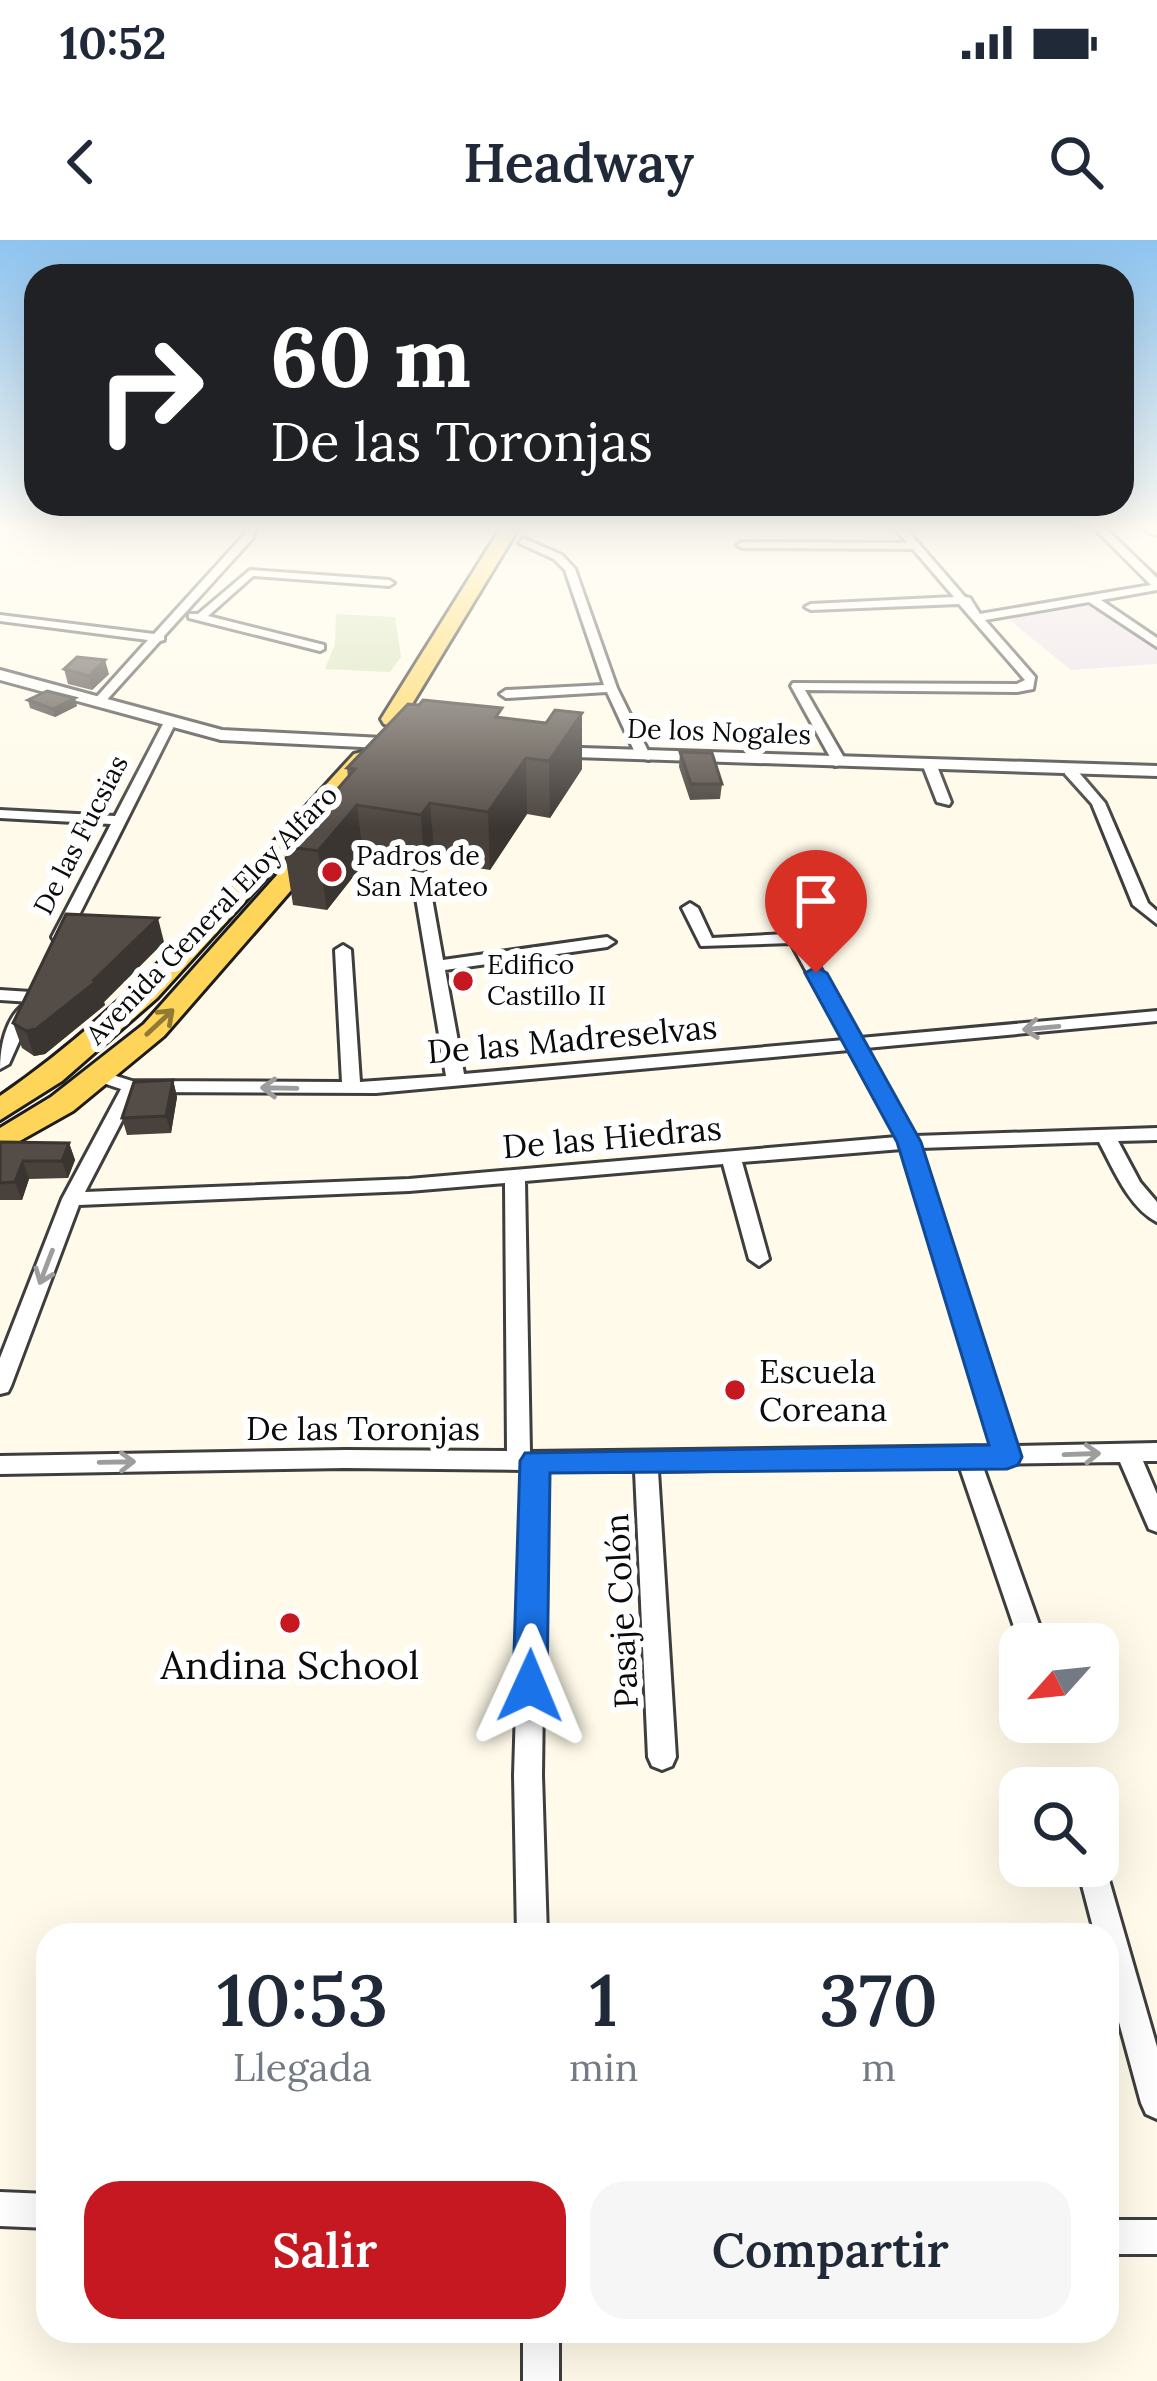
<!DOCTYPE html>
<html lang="es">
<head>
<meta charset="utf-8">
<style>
	:root { --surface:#fff; --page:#f6f6f7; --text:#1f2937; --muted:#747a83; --accent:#c61821 }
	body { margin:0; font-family:Lora,serif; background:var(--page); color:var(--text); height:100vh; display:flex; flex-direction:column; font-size:45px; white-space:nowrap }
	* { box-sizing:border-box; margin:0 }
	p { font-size:39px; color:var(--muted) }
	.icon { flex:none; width:66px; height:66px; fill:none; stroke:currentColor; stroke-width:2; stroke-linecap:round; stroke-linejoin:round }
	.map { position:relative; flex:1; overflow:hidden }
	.sheet { position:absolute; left:36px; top:1683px; width:1083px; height:420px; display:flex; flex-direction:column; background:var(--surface); border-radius:36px; box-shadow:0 12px 48px #0002 }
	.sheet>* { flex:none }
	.guide { position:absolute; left:24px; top:24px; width:1110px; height:252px; border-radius:36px; box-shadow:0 12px 48px #0002; background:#202124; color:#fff; overflow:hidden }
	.needle { width:78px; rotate:243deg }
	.fabs { position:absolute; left:999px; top:1383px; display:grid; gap:24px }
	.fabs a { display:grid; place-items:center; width:120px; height:120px; border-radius:24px; background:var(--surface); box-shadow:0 12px 48px #0002; font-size:60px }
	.pin { position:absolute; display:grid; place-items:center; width:102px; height:102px; color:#fff; margin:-123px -51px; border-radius:50% 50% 50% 0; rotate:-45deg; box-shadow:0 0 12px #0007 }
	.pin .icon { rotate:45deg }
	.me { position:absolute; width:132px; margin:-66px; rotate:1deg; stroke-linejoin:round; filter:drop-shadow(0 0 9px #0008) }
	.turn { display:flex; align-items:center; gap:42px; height:252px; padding:0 48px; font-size:54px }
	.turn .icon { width:156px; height:156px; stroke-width:2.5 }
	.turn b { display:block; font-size:84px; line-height:102px }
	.eta { display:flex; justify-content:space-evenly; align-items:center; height:204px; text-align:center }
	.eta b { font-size:72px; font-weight:600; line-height:84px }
	.button { display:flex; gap:24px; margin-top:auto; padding:24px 48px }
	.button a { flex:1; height:138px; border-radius:36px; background:var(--accent); color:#fff; font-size:48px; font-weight:600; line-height:138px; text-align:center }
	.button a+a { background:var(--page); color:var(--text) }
	.status { display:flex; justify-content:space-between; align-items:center; height:84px; padding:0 60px; background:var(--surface); direction:ltr }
	.status svg { height:33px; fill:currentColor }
	header { display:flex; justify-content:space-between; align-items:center; height:156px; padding:0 48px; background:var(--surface); font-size:54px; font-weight:600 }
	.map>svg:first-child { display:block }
	.industrial { fill:#eaddeb }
	.cemetery { fill:#d5e2b9 }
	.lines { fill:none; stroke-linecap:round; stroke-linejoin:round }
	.minor-casing { stroke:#3e3e3e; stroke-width:6 }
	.tertiary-casing { stroke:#3e3e3e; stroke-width:6 }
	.secondary-casing { stroke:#2d2d2d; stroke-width:6 }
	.primary-casing { stroke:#1c1c1c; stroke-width:6 }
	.minor { fill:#fff; fill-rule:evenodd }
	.tertiary { fill:#fff; fill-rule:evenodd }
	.secondary { fill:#fff4a4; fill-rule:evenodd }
	.primary { fill:#ffd559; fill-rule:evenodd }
	.wall { fill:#48413c }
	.shaded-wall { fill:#3b3531 }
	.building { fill:#544c46; stroke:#3b3531; stroke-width:3 }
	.oneway { stroke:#917a36 }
	.oneway2 { stroke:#9d9d9d }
	.route { fill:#1a73e8; stroke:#114b97; stroke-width:3 }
	.poi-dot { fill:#c61821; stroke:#fff; stroke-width:4.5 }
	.labels { text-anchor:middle; stroke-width:12; stroke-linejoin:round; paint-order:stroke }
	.far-street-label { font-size:27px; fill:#0b0b0b; stroke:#fff }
	.far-poi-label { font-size:27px; fill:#0b0b0b; stroke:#fff; text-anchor:start }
	.street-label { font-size:33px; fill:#0b0b0b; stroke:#fff }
	.poi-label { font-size:33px; fill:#0b0b0b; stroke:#fff; text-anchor:start }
	.near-poi-label { font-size:39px; fill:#0b0b0b; stroke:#fff }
</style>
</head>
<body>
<div class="status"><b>10:52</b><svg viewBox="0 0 49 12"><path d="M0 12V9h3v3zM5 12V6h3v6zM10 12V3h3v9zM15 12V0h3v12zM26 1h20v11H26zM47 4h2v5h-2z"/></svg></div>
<header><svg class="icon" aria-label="back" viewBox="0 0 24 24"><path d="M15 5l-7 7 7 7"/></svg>Headway<svg class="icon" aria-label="search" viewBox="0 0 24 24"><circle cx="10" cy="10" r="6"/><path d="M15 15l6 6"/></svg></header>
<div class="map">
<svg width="1157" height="2141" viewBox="0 0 1157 2141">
	<rect width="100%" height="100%" fill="#fffae9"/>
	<!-- industrial -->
	<polygon class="industrial" points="1087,362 1157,410 1157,424 1071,430 1006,377"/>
	<!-- cemetery -->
	<polygon class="cemetery" points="336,374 395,377 401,417 390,432 325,429 335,404"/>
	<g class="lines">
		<defs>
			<g id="minor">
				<polygon points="245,289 255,289 253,298 164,396 164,400 160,401 103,464 93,461 148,400 0,381 0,375 154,394 244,295"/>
				<polygon points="896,289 906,289 965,357 970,358 980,374 1151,345 1095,289 1106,289 1157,338 1157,350 1101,360 1157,398 1157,407 1089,362 985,380 1035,437 1033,449 1017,452 805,450 847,523 835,526 791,446 793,443 1017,444 1025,440 959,364 811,370 805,367 811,364 954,357 913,309 742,308 737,305 742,302 907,303"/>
				<polygon points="523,298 562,315 575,329 617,448 651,517 649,520 637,517 607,452 506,458 500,454 506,450 604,445 565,330 554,319 519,303"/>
				<polygon points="250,330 389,340 394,343 389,346 253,336 208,376 324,405 324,409 320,411 189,378 189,374 198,374"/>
				<polygon points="169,480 175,484 68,697 60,702 54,700 52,697 111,584 0,578 0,570 115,576 163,484"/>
				<polygon points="930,522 937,526 951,562 949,565 937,562 923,526"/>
				<polygon points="1065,528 1075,528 1105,563 1148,663 1157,671 1157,684 1133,665 1092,564 1065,534"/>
				<path d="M424 653 432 658 443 720 607 697 615 702 607 707 445 730 464 834 844 800 791 703 701 706 682 668 690 663 698 668 712 698 786 694 778 680 786 675 791 677 860 798 1157 771V781L866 808 915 896 1157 888V900L1118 901 1140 942 1157 962V982C1129 968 1113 928 1099 902L920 908 1016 1206 1157 1203V1221H1143L1157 1254V1292L1149 1289 1120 1222 982 1224 1046 1404H1020L959 1225 658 1231 676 1517 672 1526 662 1530 652 1526 648 1517 635 1231 546 1230 542 1535 547 1695H517L514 1535 523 1230 345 1228 0 1234V1216L345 1210 507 1211 505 943 409 951 79 965 11 1146 8 1152 0 1154V1118L62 959 121 849 91 839V831L97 830 132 841 342 842 335 710 343 705 351 710 360 842 446 836 416 658ZM849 810 897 897 409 939 85 952 137 852 376 853ZM902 909 993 1206 530 1212 525 941 723 924 749 1019 759 1026 769 1019 742 922Z"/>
				<polygon points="0,750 31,752 39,757 31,762 0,760"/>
				<path d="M26 763 34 768 9 824 0 829C0 806 6 776 26 763Z"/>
				<polygon points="1098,1615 1105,1626 1157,1807 1157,1879 1146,1874 1141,1863 1107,1738 1107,1695 1095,1695 1077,1626 1098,1626"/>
				<polygon points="0,1952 48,1954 48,1988 0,1986"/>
				<rect x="1107" y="1980" width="50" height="34"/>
				<rect x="523" y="2091" width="36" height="50"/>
			</g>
			<g id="tertiary">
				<polygon points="0,430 222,490 403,499 411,504 403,509 221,500 0,440"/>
				<polygon points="550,507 1157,526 1157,536 544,516 542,512"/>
			</g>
			<polygon id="secondary" points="1145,289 1157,289 1157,295 1147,292"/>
			<g id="primary">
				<polygon points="500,289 518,289 403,479 392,486 384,484 381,479"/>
				<path d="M362 512 370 514V524L157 758 62 841 0 880V856C137 762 242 635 354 514Z"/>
				<polygon points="319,596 328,598 331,603 328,608 164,796 73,871 0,912 0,888 51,857 144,784 310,598"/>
			</g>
		</defs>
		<!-- minor casing -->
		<use href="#minor" class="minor-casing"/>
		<!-- tertiary casing -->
		<use href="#tertiary" class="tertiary-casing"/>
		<!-- secondary casing -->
		<use href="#secondary" class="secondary-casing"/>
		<!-- primary casing -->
		<use href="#primary" class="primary-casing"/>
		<!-- minor -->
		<use href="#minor" class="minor"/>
		<!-- tertiary -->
		<use href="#tertiary" class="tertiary"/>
		<!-- secondary -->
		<use href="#secondary" class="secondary"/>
		<!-- primary -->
		<use href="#primary" class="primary"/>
	</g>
	<!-- wall -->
	<g class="wall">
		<polygon points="64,429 109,434 92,450 68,444"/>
		<polygon points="28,460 77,466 55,477 30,468"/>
		<polygon points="582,473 582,529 550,578 527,574 490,630 435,621 425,633 364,623 327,670 293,665 284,606 297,591 296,583 323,566 348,537 347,528 502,477 546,483"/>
		<polygon points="680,512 722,544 720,559 690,560 679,527"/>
		<polygon points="164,702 104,762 105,765 45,814 34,816 22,808 13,783"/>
		<polygon points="173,840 177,857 171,893 127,895 122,878"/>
		<polygon points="0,902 69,903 75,920 68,938 29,939 22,960 0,960"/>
	</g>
	<!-- shaded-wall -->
	<g class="shaded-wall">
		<polygon points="105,420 109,434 92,450 89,436"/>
		<polygon points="75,458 77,466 55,477 53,469"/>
		<polygon points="582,473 582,529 550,578 549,521"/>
		<polygon points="526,518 527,574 490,630 488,572"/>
		<polygon points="430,563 435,621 425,633 421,575"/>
		<polygon points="357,565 364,623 327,670 318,611"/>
		<polygon points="158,678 164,702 104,762 105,765 45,814 34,816 26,791 94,740"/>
		<polygon points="173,840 177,857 171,893 166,876"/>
		<polygon points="69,903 75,920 68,938 62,921"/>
		<polygon points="23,921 29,939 22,960 15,942"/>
	</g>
	<!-- building -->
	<g class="building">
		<polygon points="77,417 105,420 89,436 64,429"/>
		<polygon points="47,451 75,458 53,469 28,460"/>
		<polygon points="423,460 502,468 496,477 546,483 555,470 582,473 549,521 526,518 488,572 430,563 421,575 357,565 318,611 284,606 303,584 296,583 313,564 323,566 355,529 347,528 408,464 419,465"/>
		<polygon points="680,512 712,513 722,544 691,544"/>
		<polygon points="66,674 158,678 94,740 98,740 36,789 26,791 13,783"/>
		<polygon points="173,840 166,876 122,878 134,842"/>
		<polygon points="0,902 69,903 62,921 23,921 15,942 0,943"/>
	</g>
	<!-- one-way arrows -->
	<defs><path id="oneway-shaft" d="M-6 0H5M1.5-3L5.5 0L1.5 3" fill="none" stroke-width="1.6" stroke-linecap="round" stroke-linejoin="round" transform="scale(3)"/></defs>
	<use class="oneway" href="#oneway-shaft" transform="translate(160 782) rotate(-43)"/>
	<g class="oneway2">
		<use href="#oneway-shaft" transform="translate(1041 788) rotate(175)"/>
		<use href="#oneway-shaft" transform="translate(279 848) rotate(-179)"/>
		<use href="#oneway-shaft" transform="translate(46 1027) rotate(111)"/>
		<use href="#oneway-shaft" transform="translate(1082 1214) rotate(-2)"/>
		<use href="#oneway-shaft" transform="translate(117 1222) rotate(-1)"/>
	</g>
	<!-- sky -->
	<linearGradient id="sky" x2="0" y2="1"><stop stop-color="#8ec4f0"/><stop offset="0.49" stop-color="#fffdf5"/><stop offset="1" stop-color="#fffdf5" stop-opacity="0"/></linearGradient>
	<rect width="1157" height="589" fill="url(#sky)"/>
	<!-- route -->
	<polygon class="route" points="816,727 827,733 921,902 1022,1217 1018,1225 1007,1229 550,1233 547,1446 542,1457 530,1461 518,1457 513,1446 520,1221 525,1213 989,1205 897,902 805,733"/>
	<!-- markers -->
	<g class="poi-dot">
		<circle cx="332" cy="632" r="12"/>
		<circle cx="463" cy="741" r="12"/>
		<circle cx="735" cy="1150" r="12"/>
		<circle cx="290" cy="1383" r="12"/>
	</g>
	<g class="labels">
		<!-- far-street labels -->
		<g class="far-street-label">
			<text transform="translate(719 492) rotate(2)" y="9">De los Nogales</text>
			<text transform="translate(81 595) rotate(-63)" y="9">De las Fucsias</text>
			<text transform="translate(212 675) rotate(-46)" y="9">Avenida General Eloy Alfaro</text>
		</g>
		<!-- far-poi labels -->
		<g class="far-poi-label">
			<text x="356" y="625">Padros de<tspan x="356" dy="31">San Mateo</tspan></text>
			<text x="487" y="734">Edifico<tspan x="487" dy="31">Castillo II</tspan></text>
		</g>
		<!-- street labels -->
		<g class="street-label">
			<text transform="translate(572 799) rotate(-5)" y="12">De las Madreselvas</text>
			<text transform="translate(612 897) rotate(-5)" y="12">De las Hiedras</text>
			<text x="363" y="1200">De las Toronjas</text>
			<text transform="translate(621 1371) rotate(-93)" y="12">Pasaje Colón</text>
		</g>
		<!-- poi labels -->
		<g class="poi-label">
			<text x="759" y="1143">Escuela<tspan x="759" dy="38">Coreana</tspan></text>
		</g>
		<!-- near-poi labels -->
		<g class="near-poi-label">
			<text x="290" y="1439">Andina School</text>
		</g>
	</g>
</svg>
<div class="fabs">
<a><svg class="needle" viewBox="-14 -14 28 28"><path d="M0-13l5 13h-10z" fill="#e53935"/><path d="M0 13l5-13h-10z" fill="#747a83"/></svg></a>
<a><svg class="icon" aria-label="search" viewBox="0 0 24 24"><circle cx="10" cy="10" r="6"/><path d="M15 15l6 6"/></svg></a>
</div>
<div class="pin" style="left:816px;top:733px;background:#d93025"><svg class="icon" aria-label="arrive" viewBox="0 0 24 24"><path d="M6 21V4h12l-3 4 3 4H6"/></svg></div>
<svg class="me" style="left:530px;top:1446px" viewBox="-20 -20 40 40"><path d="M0-17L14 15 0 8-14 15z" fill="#1a73e8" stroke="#fff" stroke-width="4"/></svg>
<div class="guide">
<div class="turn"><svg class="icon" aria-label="right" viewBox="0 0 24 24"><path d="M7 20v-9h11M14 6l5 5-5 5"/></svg><div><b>60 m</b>De las Toronjas</div></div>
</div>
<section class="sheet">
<div class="eta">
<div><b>10:53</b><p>Llegada</p></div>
<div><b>1</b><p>min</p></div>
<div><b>370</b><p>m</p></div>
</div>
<div class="button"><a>Salir</a><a>Compartir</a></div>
</section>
</div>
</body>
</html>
